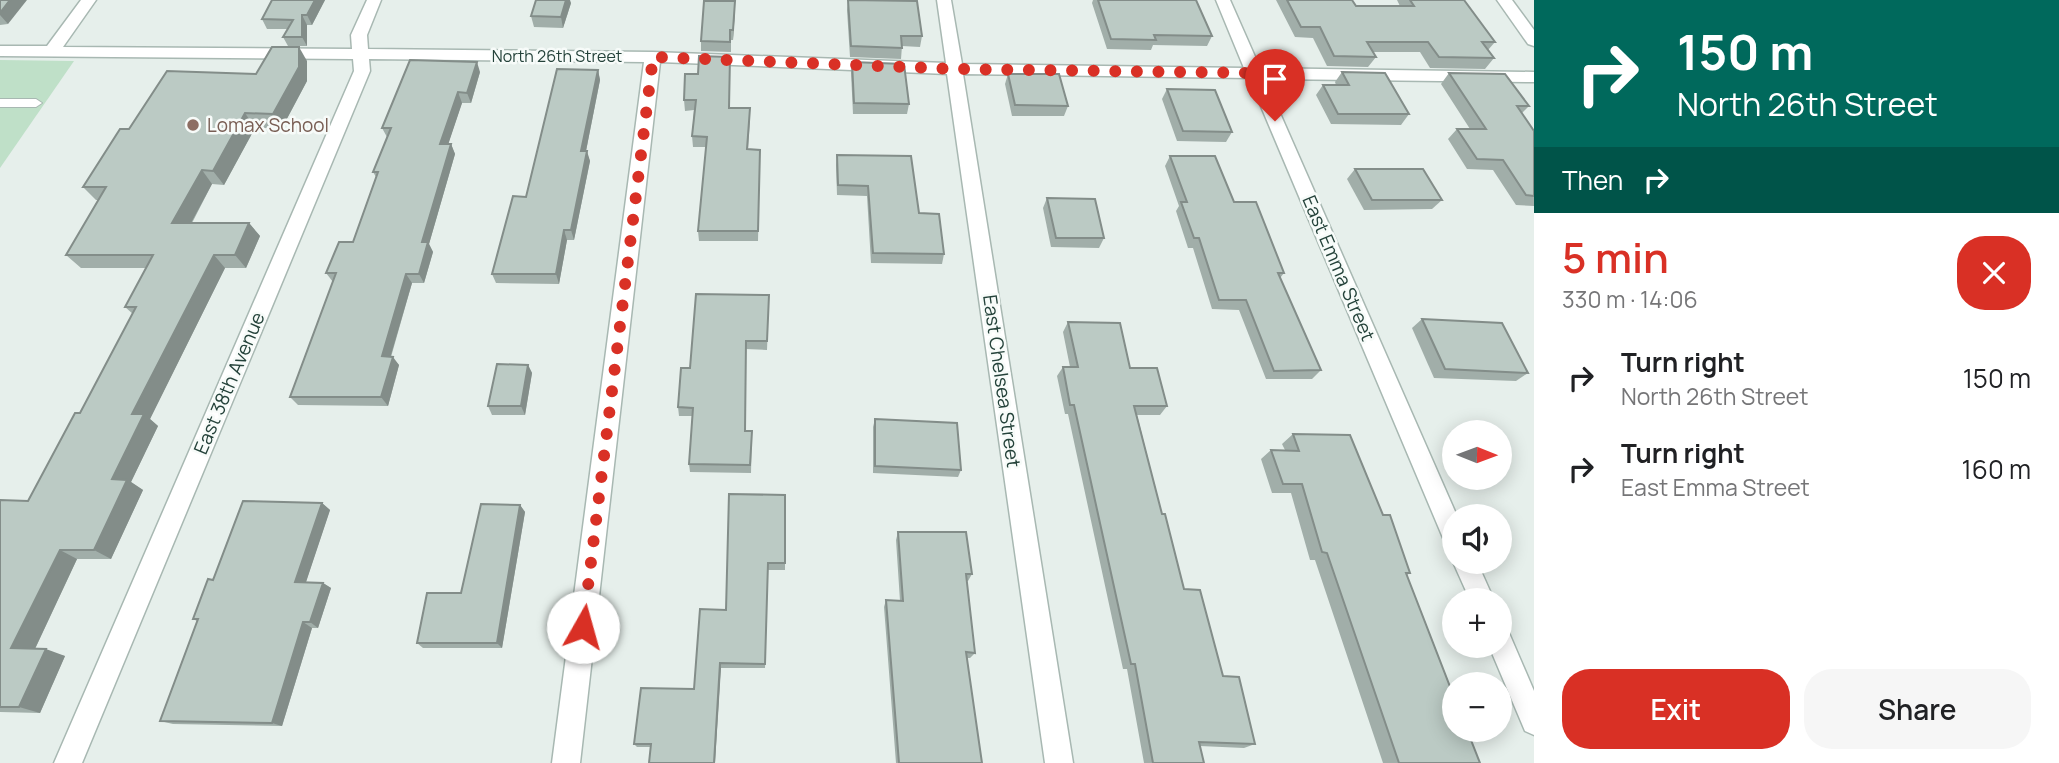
<!DOCTYPE html>
<html lang="en">
<head>
<meta charset="utf-8">
<style>
	:root { --surface:#fff; --page:#f6f6f6; --text:#202124; --muted:#757577; --accent:#d93025 }
	body { margin:0; font-family:Manrope,sans-serif; background:var(--page); color:var(--text); height:100vh; display:flex; flex-direction:column; font-size:26px; white-space:nowrap }
	* { box-sizing:border-box; margin:0 }
	p { font-size:23px; color:var(--muted) }
	.icon { flex:none; width:38px; height:38px; fill:none; stroke:currentColor; stroke-width:2; stroke-linecap:round; stroke-linejoin:round }
	.map { position:relative; flex:1; overflow:hidden }
	.sheet { display:flex; flex-direction:column; background:var(--surface); width:525px }
	.sheet>* { flex:none }
	.guide { background:#00695c; color:#fff; overflow:hidden }
	.needle { width:46px; rotate:91deg }
	.fabs { position:absolute; left:1442px; top:420px; display:grid; gap:14px }
	.fabs a { display:grid; place-items:center; width:70px; height:70px; border-radius:50%; background:var(--surface); box-shadow:0 4px 18px #0003; font-size:35px }
	.pin { position:absolute; display:grid; place-items:center; width:60px; height:60px; color:#fff; margin:-72px -30px; border-radius:50% 50% 50% 0; rotate:-45deg; box-shadow:0 0 7px #0007 }
	.pin .icon { rotate:45deg }
	.me { position:absolute; width:77px; margin:-38px; rotate:7deg; stroke-linejoin:round; filter:drop-shadow(0 0 5px #0008) }
	.turn { display:flex; align-items:center; gap:24px; height:147px; padding:0 28px; font-size:32px }
	.turn .icon { width:91px; height:91px; stroke-width:2.5 }
	.turn b { display:block; font-size:49px; line-height:60px }
	.then { display:flex; align-items:center; height:66px; padding:0 28px; background:#0003; gap:14px; font-size:26px }
	.round { display:grid; place-items:center; flex:none; width:74px; height:74px; border-radius:28px; background:var(--page) }
	.summary { display:flex; align-items:center; justify-content:space-between; height:119px; padding:0 28px }
	h1 { font-size:42px; font-weight:600; line-height:52px; color:var(--accent) }
	.primary-button { display:flex; gap:14px; margin-top:auto; padding:14px 28px }
	.primary-button a { flex:1; height:80px; border-radius:28px; background:var(--accent); color:#fff; font-size:28px; font-weight:600; line-height:80px; text-align:center }
	.primary-button a+a { background:var(--page); color:var(--text) }
	ul { padding:0; list-style:none }
	li { display:flex; align-items:center; gap:21px; height:91px; padding:0 28px }
	li div { flex:1 }
	li b { display:block; font-size:26px }
	li em { font-style:normal }
	main { display:flex; flex:1; min-height:0 }
	.map>svg:first-child { display:block }
	.green { fill:#bfe0c8 }
	.lines { fill:none; stroke-linecap:round; stroke-linejoin:round }
	.lane-casing { stroke:#a8b8b2; stroke-width:2 }
	.street-casing { stroke:#a8b8b2; stroke-width:3 }
	.lane { fill:#fff; fill-rule:evenodd }
	.street { fill:#fff; fill-rule:evenodd }
	.wall { fill:#a1aea9 }
	.shaded-wall { fill:#838d89 }
	.building { fill:#bbcac4; stroke:#838d89; stroke-width:2 }
	.route { stroke:#d93025; stroke-width:12; stroke-dasharray:0 21.6 }
	.education-dot { fill:#8d6e63; stroke:#f7fbf9; stroke-width:2.5 }
	.labels { text-anchor:middle; stroke-width:5; stroke-linejoin:round; paint-order:stroke }
	.far-street-label { font-size:16px; fill:#24423a; stroke:#f7fbf9 }
	.education-label { font-size:19px; fill:#785e54; stroke:#f7fbf9; text-anchor:start }
	.street-label { font-size:19px; fill:#24423a; stroke:#f7fbf9 }
</style>
</head>
<body>
<main>
<div class="map">
<svg width="1534" height="763" viewBox="0 0 1534 763">
	<rect width="100%" height="100%" fill="#e6efeb"/>
	<!-- green -->
	<polygon class="green" points="0,60 74,61 0,168"/>
	<g class="lines">
		<defs>
			<polygon id="lane" points="0,99 36,99 42,103 36,107 0,107"/>
			<g id="street">
				<polygon points="81,0 96,0 63,47 352,49 351,35 367,0 381,0 367,35 368,49 653,52 946,63 937,0 951,0 962,64 1244,68 1216,0 1230,0 1260,68 1534,72 1534,82 1265,79 1457,516 1454,516 1454,548 1446,545 1249,78 963,74 1073,763 1045,763 947,74 660,62 580,763 552,763 644,62 369,59 370,71 82,763 54,763 354,71 353,59 0,56 0,46 47,46"/>
				<polygon points="1497,0 1512,0 1534,30 1534,46 1528,44"/>
				<polygon points="1454,559 1454,562 1477,562 1494,600 1470,600 1453,562"/>
				<polygon points="1500,629 1509,633 1534,691 1534,735 1525,731 1489,646 1500,646"/>
			</g>
		</defs>
		<!-- lane casing -->
		<use href="#lane" class="lane-casing"/>
		<!-- street casing -->
		<use href="#street" class="street-casing"/>
		<!-- lane -->
		<use href="#lane" class="lane"/>
		<!-- street -->
		<use href="#street" class="street"/>
	</g>
	<!-- wall -->
	<g class="wall">
		<polygon points="0,0 8,24 0,25"/>
		<polygon points="272,0 325,0 312,25 307,25 307,46 288,46 283,37 288,29 267,29 262,19"/>
		<polygon points="848,0 922,36 920,47 902,46 901,59 850,57 847,10"/>
		<polygon points="1093,0 1196,0 1212,36 1207,46 1153,45 1151,50 1107,49 1092,3"/>
		<polygon points="1276,0 1352,0 1356,6 1400,6 1397,0 1464,0 1495,42 1488,50 1494,58 1485,69 1430,68 1420,52 1373,52 1376,57 1368,67 1327,66 1313,38 1295,37"/>
		<polygon points="735,1 733,40 731,40 731,52 701,51 701,41"/>
		<polygon points="571,3 563,28 534,27 531,16"/>
		<polygon points="730,57 730,108 750,119 748,150 760,150 758,241 699,241 698,231 706,147 693,147 692,136 694,110 685,111 684,100 698,74"/>
		<polygon points="307,61 307,81 282,128 255,128 224,185 212,184 192,223 249,223 260,236 246,268 225,268 150,419 158,426 131,482 143,490 111,559 77,559 35,649 65,656 40,713 0,712 0,500 28,501 80,413 133,314 125,307 146,268 81,268 66,255 98,200 96,200 83,187 129,129 256,74"/>
		<polygon points="852,62 909,104 907,114 853,114 851,73"/>
		<polygon points="598,70 600,80 586,151 590,161 574,240 567,240 559,284 496,283 492,274 526,197"/>
		<polygon points="480,72 471,103 462,103 448,144 451,144 455,154 429,244 433,252 424,283 412,283 391,357 399,365 388,406 298,405 290,397 333,282 326,273 353,242 376,177 373,172 387,137 382,128"/>
		<polygon points="1342,72 1409,114 1401,125 1331,124 1316,95 1323,85 1336,85 1335,82"/>
		<polygon points="1449,73 1529,106 1522,113 1534,131 1534,206 1516,205 1493,170 1467,169 1448,139 1457,129 1470,129 1441,84"/>
		<polygon points="1008,74 1068,106 1064,116 1012,116 1005,84"/>
		<polygon points="1167,89 1232,132 1226,142 1177,141 1162,99"/>
		<polygon points="837,155 919,213 944,254 942,264 871,263 867,196 837,195 836,165"/>
		<polygon points="1170,156 1234,202 1284,273 1280,278 1321,370 1312,379 1266,379 1239,310 1212,309 1193,248 1188,248 1176,211 1179,206 1165,166"/>
		<polygon points="1355,169 1442,200 1432,209 1364,210 1347,179"/>
		<polygon points="1047,198 1104,238 1099,248 1051,247 1043,208"/>
		<polygon points="769,295 767,350 746,349 746,431 752,431 751,473 690,472 689,464 692,416 679,416 678,407 690,368"/>
		<polygon points="1422,319 1528,373 1516,381 1434,378 1412,328"/>
		<polygon points="1068,322 1130,368 1167,406 1160,415 1137,415 1162,514 1184,589 1223,676 1255,744 1244,748 1200,746 1204,763 1144,763 1127,669 1123,669 1068,414 1065,414 1057,376 1063,367 1070,367 1063,332"/>
		<polygon points="528,365 532,373 525,415 492,415 488,406"/>
		<polygon points="875,419 961,470 958,477 873,473 873,427"/>
		<polygon points="1293,434 1383,515 1410,573 1407,575 1480,763 1383,763 1315,560 1310,560 1291,493 1272,493 1261,459 1271,450 1285,450 1282,444"/>
		<polygon points="729,494 785,563 785,570 768,570 765,668 721,668 651,747 637,747 634,744 694,689 726,610"/>
		<polygon points="322,503 330,510 306,582 323,583 331,588 318,628 312,628 282,726 173,724 160,721 197,621 193,619 213,580"/>
		<polygon points="520,505 525,512 502,648 423,648 417,643 461,593"/>
		<polygon points="898,532 972,574 968,581 967,581 975,653 970,658 967,658 982,763 896,763 884,607 886,600 900,601 896,540"/>
	</g>
	<!-- shaded-wall -->
	<g class="shaded-wall">
		<polygon points="10,0 27,0 8,24 0,15 0,13"/>
		<polygon points="315,0 325,0 312,25 307,15"/>
		<polygon points="566,0 570,0 571,3 563,28 561,17"/>
		<polygon points="735,1 735,12 733,40 733,30"/>
		<polygon points="302,15 307,25 307,46 302,37"/>
		<polygon points="299,47 307,61 307,81 282,128 273,114"/>
		<polygon points="477,62 480,72 471,103 467,93"/>
		<polygon points="598,70 600,80 584,161 581,151"/>
		<polygon points="458,92 462,103 445,154 440,144"/>
		<polygon points="245,113 255,128 224,185 213,171"/>
		<polygon points="451,144 455,154 429,244 433,252 424,283 419,274 422,242"/>
		<polygon points="587,151 590,161 574,240 571,230"/>
		<polygon points="202,170 212,184 184,236 172,223"/>
		<polygon points="249,223 260,236 246,268 235,255"/>
		<polygon points="564,230 567,240 559,284 556,274"/>
		<polygon points="214,255 225,268 150,419 158,426 131,482 143,490 111,559 94,550 112,479 132,414"/>
		<polygon points="406,274 412,283 388,365 382,356"/>
		<polygon points="393,357 399,365 388,406 381,397"/>
		<polygon points="528,365 532,373 525,415 521,406"/>
		<polygon points="322,503 330,510 304,588 295,582"/>
		<polygon points="520,505 525,512 502,648 497,643"/>
		<polygon points="60,550 77,559 32,655 11,648"/>
		<polygon points="323,583 331,588 318,628 310,622"/>
		<polygon points="303,622 312,628 282,726 272,723"/>
		<polygon points="46,649 65,656 40,713 19,707"/>
		<polygon points="720,663 721,668 715,763 714,763"/>
	</g>
	<!-- building -->
	<g class="building">
		<polygon points="0,0 10,0 0,13"/>
		<polygon points="272,0 315,0 307,15 302,15 302,37 283,37 293,20 262,19"/>
		<polygon points="536,0 566,0 561,17 531,16"/>
		<polygon points="848,0 917,1 922,36 901,36 902,48 851,46"/>
		<polygon points="1098,0 1196,0 1212,36 1154,35 1156,40 1111,39"/>
		<polygon points="1287,0 1352,0 1356,6 1414,6 1410,0 1464,0 1495,42 1482,42 1494,58 1439,57 1428,42 1367,42 1376,57 1334,56 1320,27 1301,27"/>
		<polygon points="704,1 735,1 733,30 730,30 730,42 701,41"/>
		<polygon points="272,47 299,47 299,67 273,114 245,113 213,171 202,170 172,223 249,223 235,255 214,255 132,414 144,414 112,479 127,480 94,550 60,550 11,648 46,649 19,707 0,707 0,500 28,501 75,413 80,413 136,307 125,307 153,255 66,255 106,187 83,187 120,129 129,129 167,71 256,74"/>
		<polygon points="699,56 730,57 729,108 750,108 747,149 760,150 758,231 698,231 707,137 692,136 696,100 684,100 685,74 698,74"/>
		<polygon points="410,60 477,62 467,93 458,92 440,144 451,144 422,242 428,242 419,274 406,274 382,356 393,357 381,397 290,397 336,273 326,273 339,242 353,242 378,172 373,172 391,128 382,128"/>
		<polygon points="852,62 904,64 909,104 854,103"/>
		<polygon points="557,69 598,70 581,151 587,151 571,230 564,230 556,274 492,274 513,196 526,197"/>
		<polygon points="1342,72 1385,73 1409,114 1338,114 1323,85 1349,85"/>
		<polygon points="1449,73 1505,74 1529,106 1517,106 1534,131 1534,196 1526,195 1503,160 1477,159 1457,129 1486,129"/>
		<polygon points="1008,74 1059,74 1068,106 1015,105"/>
		<polygon points="1167,89 1215,90 1232,132 1183,131"/>
		<polygon points="837,155 911,156 919,213 939,214 944,254 873,253 868,186 838,185"/>
		<polygon points="1170,156 1215,156 1234,202 1256,202 1284,273 1278,273 1321,370 1274,371 1246,300 1219,300 1199,238 1194,238 1181,202 1187,202"/>
		<polygon points="1355,169 1423,169 1442,200 1372,200"/>
		<polygon points="1047,198 1095,199 1104,238 1056,238"/>
		<polygon points="696,294 769,295 767,341 746,341 745,431 752,431 750,465 689,464 693,408 678,407 681,368 690,368"/>
		<polygon points="1422,319 1502,323 1528,373 1445,369"/>
		<polygon points="1068,322 1120,323 1130,368 1157,368 1167,406 1134,406 1162,514 1165,514 1184,589 1200,590 1223,676 1239,677 1255,744 1199,742 1204,763 1153,763 1135,664 1131,664 1074,405 1070,405 1063,367 1078,367"/>
		<polygon points="497,364 528,365 521,406 488,406"/>
		<polygon points="875,419 957,423 961,470 875,466"/>
		<polygon points="1293,434 1350,435 1383,515 1390,515 1410,573 1406,573 1454,697 1454,730 1467,730 1480,763 1399,763 1327,553 1322,552 1302,484 1283,484 1271,450 1299,451"/>
		<polygon points="729,494 785,495 785,563 768,563 765,664 720,663 714,763 649,763 651,744 634,744 641,688 694,689 700,609 726,610"/>
		<polygon points="243,501 322,503 295,582 323,583 310,622 303,622 272,723 160,721 198,619 193,619 208,579 213,580"/>
		<polygon points="481,504 520,505 497,643 417,643 427,593 461,593"/>
		<polygon points="898,532 966,532 972,574 966,574 975,653 966,652 982,763 899,763 886,600 903,601"/>
	</g>
	<g class="lines">
		<!-- route -->
		<polyline class="route" points="583,627 653,57 956,69 1254,73 1275,121"/>
	</g>
	<!-- markers -->
	<circle class="education-dot" cx="193" cy="125" r="7"/>
	<g class="labels">
		<!-- far-street labels -->
		<g class="far-street-label">
			<text x="557" y="62">North 26th Street</text>
		</g>
		<!-- education labels -->
		<g class="education-label">
			<text x="207" y="132">Lomax School</text>
		</g>
		<!-- street labels -->
		<g class="street-label">
			<text transform="translate(1339 268) rotate(67)" y="7">East Emma Street</text>
			<text transform="translate(1002 381) rotate(82)" y="7">East Chelsea Street</text>
			<text transform="translate(229 383) rotate(-67)" y="7">East 38th Avenue</text>
		</g>
	</g>
</svg>
<div class="fabs">
<a><svg class="needle" viewBox="-14 -14 28 28"><path d="M0-13l5 13h-10z" fill="#e53935"/><path d="M0 13l5-13h-10z" fill="#757577"/></svg></a>
<a><svg class="icon" aria-label="sound" viewBox="0 0 24 24"><path d="M4 9h4l5-4v14l-5-4H4zM17 9q2 3 0 6"/></svg></a>
<a>+</a>
<a>−</a>
</div>
<div class="pin" style="left:1275px;top:121px;background:#d93025"><svg class="icon" aria-label="arrive" viewBox="0 0 24 24"><path d="M6 21V4h12l-3 4 3 4H6"/></svg></div>
<svg class="me" style="left:583px;top:627px" viewBox="-20 -20 40 40"><circle r="19" fill="#fff"/><path d="M0-13L10 11 0 6-10 11z" fill="#d93025"/></svg>
</div>
<section class="sheet">
<div class="guide">
<div class="turn"><svg class="icon" aria-label="right" viewBox="0 0 24 24"><path d="M7 20v-9h11M14 6l5 5-5 5"/></svg><div><b>150 m</b>North 26th Street</div></div>
<div class="then">Then<svg class="icon" aria-label="right" viewBox="0 0 24 24"><path d="M7 20v-9h11M14 6l5 5-5 5"/></svg></div>
</div>
<div class="summary"><div><h1>5 min</h1><p>330 m · 14:06</p></div><a class="round" style="background:#d93025;color:#fff"><svg class="icon" aria-label="close" viewBox="0 0 24 24"><path d="M6 6l12 12M18 6L6 18"/></svg></a></div>
<ul>
<li><svg class="icon" aria-label="right" viewBox="0 0 24 24"><path d="M7 20v-9h11M14 6l5 5-5 5"/></svg><div><b>Turn right</b><p>North 26th Street</p></div><em>150 m</em></li>
<li><svg class="icon" aria-label="right" viewBox="0 0 24 24"><path d="M7 20v-9h11M14 6l5 5-5 5"/></svg><div><b>Turn right</b><p>East Emma Street</p></div><em>160 m</em></li>
</ul>
<div class="primary-button"><a>Exit</a><a>Share</a></div>
</section>
</main>
</body>
</html>
